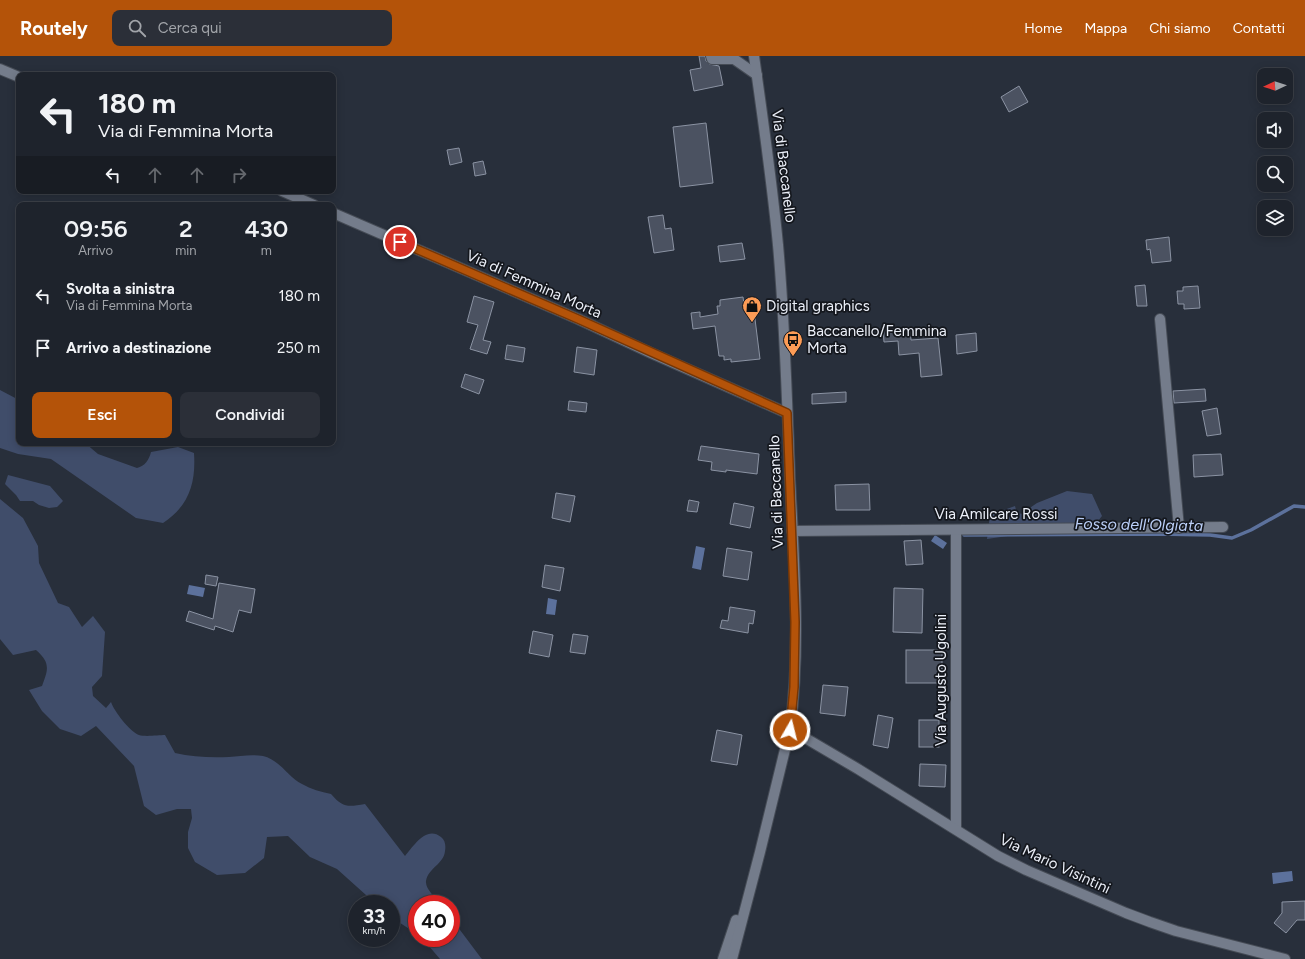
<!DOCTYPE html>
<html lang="it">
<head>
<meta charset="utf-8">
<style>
	:root { --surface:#1e232c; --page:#2b2f38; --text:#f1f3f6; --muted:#a1a4a9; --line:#3c4048; --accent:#b45309 }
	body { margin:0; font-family:Figtree,sans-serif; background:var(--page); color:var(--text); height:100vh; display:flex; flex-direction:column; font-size:15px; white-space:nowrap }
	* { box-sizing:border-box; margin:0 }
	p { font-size:13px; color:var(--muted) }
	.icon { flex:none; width:22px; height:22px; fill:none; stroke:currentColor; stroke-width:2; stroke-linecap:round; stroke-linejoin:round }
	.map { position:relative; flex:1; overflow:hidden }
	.sheet { position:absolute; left:16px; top:146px; width:320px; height:244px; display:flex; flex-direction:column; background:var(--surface); border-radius:8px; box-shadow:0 2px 10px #0003,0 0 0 1px var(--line) }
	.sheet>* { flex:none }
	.guide { position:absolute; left:16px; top:16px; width:320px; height:122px; border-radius:8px; box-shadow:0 2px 10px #0003,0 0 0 1px var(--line); background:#1e232c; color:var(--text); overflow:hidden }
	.needle { width:26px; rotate:266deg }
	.controls { position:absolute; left:1257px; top:12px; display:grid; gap:8px }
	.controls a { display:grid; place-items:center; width:36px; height:36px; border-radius:8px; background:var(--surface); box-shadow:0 2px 10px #0003,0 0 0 1px var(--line); font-size:20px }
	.speed { position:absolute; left:348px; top:839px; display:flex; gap:8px; font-size:20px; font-weight:700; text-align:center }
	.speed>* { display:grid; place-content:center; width:52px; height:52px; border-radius:50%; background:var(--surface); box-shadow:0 2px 10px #0003,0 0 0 1px var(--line); line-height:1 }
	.speed small { font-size:10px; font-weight:400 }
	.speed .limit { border:6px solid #d22; background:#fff; color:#111 }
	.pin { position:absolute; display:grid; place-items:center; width:34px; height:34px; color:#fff; margin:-17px; border:2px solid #fff; border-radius:50%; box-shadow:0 1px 4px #0007 }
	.me { position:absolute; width:44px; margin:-22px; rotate:8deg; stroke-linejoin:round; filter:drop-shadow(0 0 3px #0008) }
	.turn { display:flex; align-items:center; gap:14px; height:84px; padding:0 16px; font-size:18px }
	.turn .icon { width:52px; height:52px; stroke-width:2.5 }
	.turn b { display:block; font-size:28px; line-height:34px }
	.lanes { display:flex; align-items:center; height:38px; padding:0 16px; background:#0003; justify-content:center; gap:20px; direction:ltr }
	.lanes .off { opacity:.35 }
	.eta { display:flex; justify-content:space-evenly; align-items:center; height:68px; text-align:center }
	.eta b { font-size:24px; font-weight:600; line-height:28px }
	.button { display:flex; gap:8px; margin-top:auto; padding:8px 16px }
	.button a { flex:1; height:46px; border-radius:8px; background:var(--accent); color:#fff; font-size:16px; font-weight:600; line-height:46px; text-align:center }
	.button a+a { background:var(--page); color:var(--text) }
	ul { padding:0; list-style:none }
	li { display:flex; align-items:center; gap:12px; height:52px; padding:0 16px }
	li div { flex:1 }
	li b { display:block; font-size:15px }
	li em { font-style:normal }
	header { display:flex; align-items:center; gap:24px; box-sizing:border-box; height:56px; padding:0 20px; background:var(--accent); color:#fff }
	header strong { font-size:19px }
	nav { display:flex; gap:22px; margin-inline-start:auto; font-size:14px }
	.search { width:280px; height:36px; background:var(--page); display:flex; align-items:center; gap:10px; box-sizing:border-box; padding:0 14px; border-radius:8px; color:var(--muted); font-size:15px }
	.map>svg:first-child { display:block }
	.green { fill:#404d6a }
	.water { fill:#5c719c }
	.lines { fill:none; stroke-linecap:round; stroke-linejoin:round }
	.stream { stroke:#5c719c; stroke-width:3.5 }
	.building { fill:#4b5261; stroke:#8b93a3 }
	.minor-casing { stroke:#454b55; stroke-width:12 }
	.minor { stroke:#747c8b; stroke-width:10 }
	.route-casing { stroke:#753606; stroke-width:10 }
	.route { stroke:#b45309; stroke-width:7 }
	.labels { text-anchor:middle; stroke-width:3.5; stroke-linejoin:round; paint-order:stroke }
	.street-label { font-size:15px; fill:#ebeff8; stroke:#14171d }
	.poi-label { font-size:15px; fill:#ebeff8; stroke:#14171d; text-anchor:start }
	.water-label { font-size:16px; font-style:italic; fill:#bbcff8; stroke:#14171d }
</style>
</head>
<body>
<header>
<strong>Routely</strong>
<div class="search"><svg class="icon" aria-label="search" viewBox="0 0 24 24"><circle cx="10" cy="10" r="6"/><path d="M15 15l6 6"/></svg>Cerca qui</div>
<nav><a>Home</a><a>Mappa</a><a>Chi siamo</a><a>Contatti</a></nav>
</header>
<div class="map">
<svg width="1305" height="903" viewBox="0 0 1305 903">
	<rect width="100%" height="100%" fill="#282f3b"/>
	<!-- green -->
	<g class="green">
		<path d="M0 334 19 344V387H85L98 398 137 412C145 410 149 404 151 396L178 391 194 397C196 427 189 450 163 467L136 462 51 403 18 398 0 392Z"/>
		<polygon points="8,419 50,430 63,445 57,451 49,452 39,449 33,445 20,445 16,439 5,428"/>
		<polygon points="1067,435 1092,438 1102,460 1090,475 1071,479 1043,475 987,483 990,459 1015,450 1016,454 1021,458 1037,447"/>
		<path d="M0 443 23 462 38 490 39 507 58 547 69 551 82 571 93 560 105 576 102 620 92 631 93 640 106 652 111 646C114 655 130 676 139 679 145 681 159 679 165 679L175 697C192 701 212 702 229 701 240 700 252 698 263 700 280 704 288 721 302 728 311 733 321 736 331 738 343 752 348 751 365 748L405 800C413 791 426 769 441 781 445 784 446 789 445 795 444 808 428 812 426 825 425 833 436 842 440 848H417V878L391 861V848H376L337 813 310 801 288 780 267 781 264 802 245 817 217 819 195 806 188 792V776L192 762 191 753H177L156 759 144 750 134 710 96 670 81 680 60 673 42 655 29 634 42 630C48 614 51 607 36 594L13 599 0 583Z"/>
		<polygon points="451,862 481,902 482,903 440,903 422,882 451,882"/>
	</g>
	<!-- water -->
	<g class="water">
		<polygon points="935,479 947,487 943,493 931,485"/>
		<polygon points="696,490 705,492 701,514 692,512"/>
		<polygon points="189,529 205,532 203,541 187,538"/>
		<polygon points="548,542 557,544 555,559 546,558"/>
		<polygon points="1292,815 1293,825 1273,828 1272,817"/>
	</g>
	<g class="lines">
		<!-- stream -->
		<polyline class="stream" points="964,479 1158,478 1210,479 1232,482 1251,474 1294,450 1305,451"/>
	</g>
	<!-- building -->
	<g class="building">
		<polygon points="699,0 705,0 706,5 709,8 719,10 723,29 694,35 690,14 701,12"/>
		<polygon points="1019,30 1028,46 1009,56 1001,41"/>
		<polygon points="706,67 713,127 680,131 673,71"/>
		<polygon points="459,92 462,106 450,109 447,94"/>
		<polygon points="483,105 486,118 475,120 473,107"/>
		<polygon points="663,159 665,173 671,172 674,194 654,197 648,161"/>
		<polygon points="1169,181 1171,205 1152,207 1150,193 1147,194 1146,184"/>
		<polygon points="742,187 745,203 720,206 718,190"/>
		<polygon points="1145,229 1147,250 1137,250 1135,230"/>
		<polygon points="1198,230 1200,252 1184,253 1184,248 1178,248 1177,235 1183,235 1183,231"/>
		<polygon points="474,240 494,246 483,284 491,286 487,298 470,293 478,269 467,266"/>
		<polygon points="743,241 744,248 753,247 760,303 731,306 731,303 724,304 724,300 719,300 715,270 693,273 691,257 700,256 700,261 718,258 717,250 720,250 720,244"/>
		<polygon points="910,272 911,284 938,282 942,319 921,321 919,297 899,299 898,285 884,286 883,274"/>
		<polygon points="976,277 977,295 957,298 956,279"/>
		<polygon points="507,289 525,292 523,306 505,303"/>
		<polygon points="577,291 597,294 594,319 574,316"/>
		<polygon points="465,318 484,324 479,338 461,331"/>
		<polygon points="1205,333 1206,345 1174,347 1173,335"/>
		<polygon points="846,336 846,346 812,348 812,338"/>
		<polygon points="569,345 587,347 586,356 568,354"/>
		<polygon points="1217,352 1221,378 1207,380 1202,355"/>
		<polygon points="701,390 759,398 757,418 726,414 726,416 711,414 712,406 698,404"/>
		<polygon points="1221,398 1223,419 1194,421 1193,399"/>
		<polygon points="869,428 870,454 836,454 835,429"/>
		<polygon points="556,437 575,440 570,466 552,462"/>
		<polygon points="689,444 699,446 697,456 687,455"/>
		<polygon points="734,447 754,451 750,472 730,468"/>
		<polygon points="921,484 923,508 906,509 904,485"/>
		<polygon points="727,492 752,496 748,524 723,520"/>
		<polygon points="545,509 564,512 560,535 542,531"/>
		<polygon points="206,519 218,521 216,530 205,528"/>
		<polygon points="219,527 255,533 251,557 239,554 233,576 215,570 214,574 186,565 189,555 213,563"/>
		<polygon points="894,532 923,533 922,577 893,576"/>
		<polygon points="730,551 755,555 753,568 749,567 748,577 720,572 722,564 728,565"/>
		<polygon points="533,575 553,579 549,601 529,597"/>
		<polygon points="573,578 588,580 585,598 570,596"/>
		<rect x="906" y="594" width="36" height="33"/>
		<polygon points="823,629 848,631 845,660 820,657"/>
		<polygon points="878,659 893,662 888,692 873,689"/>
		<rect x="919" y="664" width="20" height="27"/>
		<polygon points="717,674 742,679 737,709 711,705"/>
		<polygon points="920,708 946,709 945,731 919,730"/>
		<polygon points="1305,845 1305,864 1297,864 1286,877 1274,867 1282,857 1282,846"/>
	</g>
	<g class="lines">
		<defs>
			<g id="minor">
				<polyline points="711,0 712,3 734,3 757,19"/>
				<polyline points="0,13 19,21"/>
				<polyline points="282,135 314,149"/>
				<polyline points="333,157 578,263 651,297 787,357"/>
				<polyline points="1160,263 1179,472"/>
				<polyline points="956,474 956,773"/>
				<polyline points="792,475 1223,471"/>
				<polyline points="790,673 858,713 998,800 1026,814 1126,857 1150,866 1176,875 1285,903"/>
				<polyline points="723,903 736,864"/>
				<path d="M732 903 760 796 790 673C801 592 794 505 790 423 787 345 785 266 778 189 772 125 763 63 754 0"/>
			</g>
		</defs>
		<!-- minor casing -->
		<use href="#minor" class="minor-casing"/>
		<!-- minor -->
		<use href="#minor" class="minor"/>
	</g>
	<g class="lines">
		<defs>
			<polyline id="route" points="400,186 578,263 787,357 795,566 794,631 790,674"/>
		</defs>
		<!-- route casing -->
		<use href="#route" class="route-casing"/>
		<!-- route -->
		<use href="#route" class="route"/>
	</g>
	<!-- icons -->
	<defs>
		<symbol id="shop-pin" viewBox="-11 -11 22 30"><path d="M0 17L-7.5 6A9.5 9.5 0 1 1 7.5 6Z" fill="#fd9c56" stroke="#14171d"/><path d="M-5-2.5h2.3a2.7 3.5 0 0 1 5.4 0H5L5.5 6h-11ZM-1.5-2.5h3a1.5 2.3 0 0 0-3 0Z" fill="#111"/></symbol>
		<symbol id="bus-pin" viewBox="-11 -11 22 30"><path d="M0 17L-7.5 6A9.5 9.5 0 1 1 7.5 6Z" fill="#fd9c56" stroke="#14171d"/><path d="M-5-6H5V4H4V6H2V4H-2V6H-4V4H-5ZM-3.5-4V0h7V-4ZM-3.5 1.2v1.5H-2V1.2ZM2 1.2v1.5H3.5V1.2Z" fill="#111"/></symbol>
	</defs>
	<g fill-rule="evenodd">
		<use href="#shop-pin" x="741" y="239" width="22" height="30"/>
		<use href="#bus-pin" x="782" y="273" width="22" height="30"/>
	</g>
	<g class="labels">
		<!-- street labels -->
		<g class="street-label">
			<text transform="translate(784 110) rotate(83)" y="5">Via di Baccanello</text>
			<text transform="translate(534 228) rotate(24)" y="5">Via di Femmina Morta</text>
			<text transform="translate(776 436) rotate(-92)" y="5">Via di Baccanello</text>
			<text x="996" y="463">Via Amilcare Rossi</text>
			<text transform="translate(941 624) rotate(-90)" y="5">Via Augusto Ugolini</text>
			<text transform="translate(1055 808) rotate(25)" y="5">Via Mario Visintini</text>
		</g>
		<!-- poi labels -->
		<g class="poi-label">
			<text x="766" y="255">Digital graphics</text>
			<text x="807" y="280">Baccanello/Femmina<tspan x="807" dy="17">Morta</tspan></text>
		</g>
		<!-- water labels -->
		<g class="water-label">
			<text transform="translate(1139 468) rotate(1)" y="6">Fosso dell'Olgiata</text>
		</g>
	</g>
</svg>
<div class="controls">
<a><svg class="needle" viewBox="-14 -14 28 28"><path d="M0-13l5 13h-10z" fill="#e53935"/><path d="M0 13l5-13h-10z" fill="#a1a4a9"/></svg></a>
<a><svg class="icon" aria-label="sound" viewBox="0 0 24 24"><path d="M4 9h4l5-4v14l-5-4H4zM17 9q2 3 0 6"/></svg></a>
<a><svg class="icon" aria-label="search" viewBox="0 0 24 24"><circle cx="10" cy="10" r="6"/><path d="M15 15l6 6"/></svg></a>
<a><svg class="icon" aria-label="layers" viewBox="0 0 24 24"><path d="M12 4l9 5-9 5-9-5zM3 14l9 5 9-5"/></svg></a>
</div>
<div class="speed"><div>33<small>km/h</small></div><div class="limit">40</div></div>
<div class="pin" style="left:400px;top:186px;background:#d93025"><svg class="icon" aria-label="arrive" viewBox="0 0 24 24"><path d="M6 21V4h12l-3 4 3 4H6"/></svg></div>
<svg class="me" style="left:790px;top:674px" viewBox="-20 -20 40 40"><circle r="17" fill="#b45309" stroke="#fff" stroke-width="3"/><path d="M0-11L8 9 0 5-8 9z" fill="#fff"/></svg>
<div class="guide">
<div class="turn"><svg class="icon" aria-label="left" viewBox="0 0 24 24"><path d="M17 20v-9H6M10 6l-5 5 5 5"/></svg><div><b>180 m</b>Via di Femmina Morta</div></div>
<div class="lanes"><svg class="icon" aria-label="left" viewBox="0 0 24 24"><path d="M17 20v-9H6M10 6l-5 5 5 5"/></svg><svg class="icon off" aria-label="ahead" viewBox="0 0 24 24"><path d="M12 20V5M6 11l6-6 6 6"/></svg><svg class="icon off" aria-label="ahead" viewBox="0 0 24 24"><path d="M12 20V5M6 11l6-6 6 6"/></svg><svg class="icon off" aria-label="right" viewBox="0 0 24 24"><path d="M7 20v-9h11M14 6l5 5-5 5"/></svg></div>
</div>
<section class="sheet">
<div class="eta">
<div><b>09:56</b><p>Arrivo</p></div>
<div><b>2</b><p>min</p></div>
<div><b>430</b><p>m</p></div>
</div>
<ul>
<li><svg class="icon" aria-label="left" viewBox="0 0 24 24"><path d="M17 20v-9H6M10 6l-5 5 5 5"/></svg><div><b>Svolta a sinistra</b><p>Via di Femmina Morta</p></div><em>180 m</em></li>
<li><svg class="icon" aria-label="arrive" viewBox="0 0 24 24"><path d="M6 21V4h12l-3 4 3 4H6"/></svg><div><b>Arrivo a destinazione</b></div><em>250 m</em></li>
</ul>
<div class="button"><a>Esci</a><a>Condividi</a></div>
</section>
</div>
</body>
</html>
